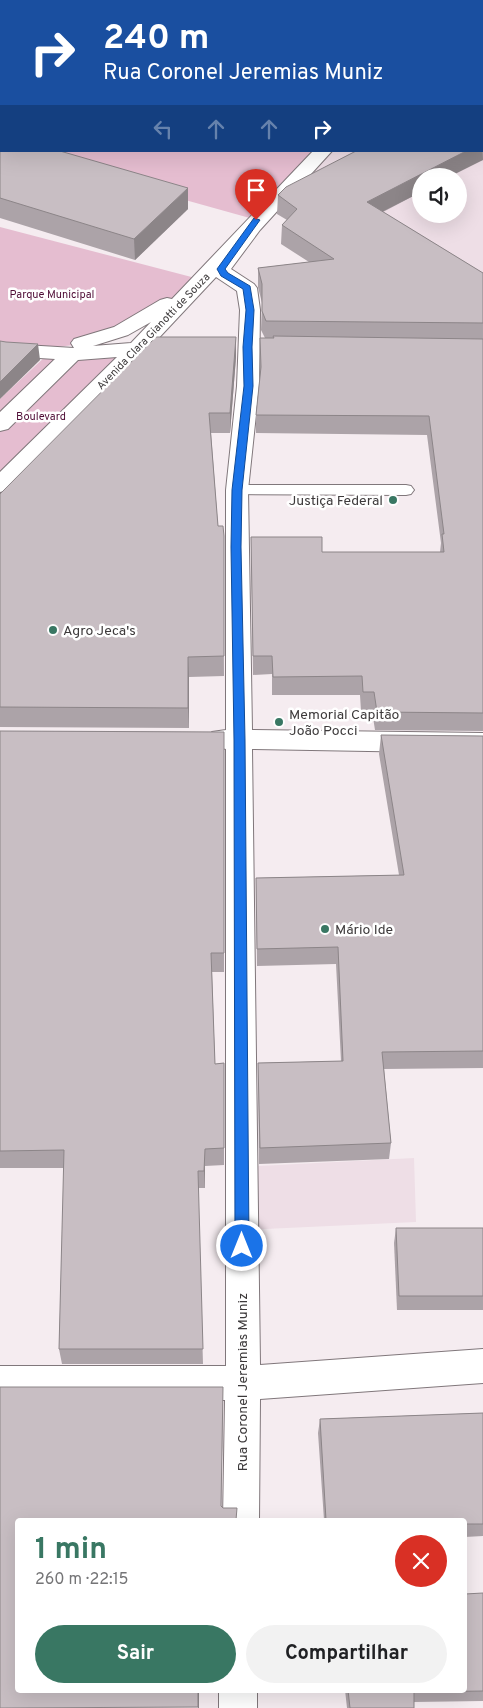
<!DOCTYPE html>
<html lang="pt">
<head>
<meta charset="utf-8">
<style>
	:root { --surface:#fff; --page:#f2f2f2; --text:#202124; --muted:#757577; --accent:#397763 }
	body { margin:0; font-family:Overpass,sans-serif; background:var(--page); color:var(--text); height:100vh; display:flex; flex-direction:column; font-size:19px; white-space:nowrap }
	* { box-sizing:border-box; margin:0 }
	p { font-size:16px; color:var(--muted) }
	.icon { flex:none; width:28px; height:28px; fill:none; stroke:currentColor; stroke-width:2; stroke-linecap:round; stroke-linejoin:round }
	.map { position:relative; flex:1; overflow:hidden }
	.drawer { position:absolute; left:15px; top:1518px; width:452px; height:175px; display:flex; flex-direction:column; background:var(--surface); border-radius:5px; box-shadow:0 5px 20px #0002 }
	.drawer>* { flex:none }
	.top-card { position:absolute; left:0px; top:0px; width:484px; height:152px; box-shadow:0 5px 20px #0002; background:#1a4fa0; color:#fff; overflow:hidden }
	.buttons { position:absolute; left:412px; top:168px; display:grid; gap:10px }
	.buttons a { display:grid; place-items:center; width:55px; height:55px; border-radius:50%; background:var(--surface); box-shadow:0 5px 20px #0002; font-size:25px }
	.pin { position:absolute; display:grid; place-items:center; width:42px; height:42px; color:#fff; margin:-51px -21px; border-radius:50% 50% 50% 0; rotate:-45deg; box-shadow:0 0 5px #0007 }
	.pin .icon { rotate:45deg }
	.me { position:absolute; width:55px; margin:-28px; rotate:0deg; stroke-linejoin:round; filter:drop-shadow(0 0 4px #0008) }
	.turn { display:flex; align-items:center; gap:18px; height:105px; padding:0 20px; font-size:22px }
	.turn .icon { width:65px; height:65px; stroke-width:2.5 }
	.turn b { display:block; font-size:35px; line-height:42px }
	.lanes { display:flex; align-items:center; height:48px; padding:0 20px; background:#0003; justify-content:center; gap:25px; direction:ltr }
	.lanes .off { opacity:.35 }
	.round { display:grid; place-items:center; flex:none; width:52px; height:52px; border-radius:26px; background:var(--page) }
	.headline { display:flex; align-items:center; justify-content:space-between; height:85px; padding:0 20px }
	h1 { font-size:30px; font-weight:700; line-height:38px; color:var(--accent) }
	.primary-button { display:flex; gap:10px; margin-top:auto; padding:10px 20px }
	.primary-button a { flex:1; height:58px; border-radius:30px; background:var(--accent); color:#fff; font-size:20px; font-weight:700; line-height:58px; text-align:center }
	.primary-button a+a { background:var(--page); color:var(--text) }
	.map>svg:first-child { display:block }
	.built { fill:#eedee6; fill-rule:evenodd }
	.green { fill:#e5bdd0 }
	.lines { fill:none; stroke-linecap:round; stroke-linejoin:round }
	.lane-casing { stroke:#80777b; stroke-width:2 }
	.street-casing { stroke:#80777b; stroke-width:2 }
	.lane { fill:#fff; fill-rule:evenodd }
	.street { fill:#fff; fill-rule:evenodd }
	.wall { fill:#aca3a8 }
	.shaded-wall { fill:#8c8588 }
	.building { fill:#c8bec3; stroke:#8c8588 }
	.route { fill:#1a73e8; stroke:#114b97 }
	.poi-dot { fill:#397763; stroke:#fff; stroke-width:2 }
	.labels { text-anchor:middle; stroke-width:5; stroke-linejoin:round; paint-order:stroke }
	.far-park-label { font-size:11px; fill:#4f0d36; stroke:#fff }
	.far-street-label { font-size:11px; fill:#3d3a3b; stroke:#fff }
	.poi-label { font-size:14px; fill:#3d3a3b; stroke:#fff; text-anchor:start }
	.street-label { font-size:14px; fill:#3d3a3b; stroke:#fff }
</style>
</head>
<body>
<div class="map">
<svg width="483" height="1708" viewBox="0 0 483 1708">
	<rect width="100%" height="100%" fill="#f5ecf0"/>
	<!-- built -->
	<g class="built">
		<path d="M323 151H474L483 157V281L301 174ZM421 176H459V214H421Z"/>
		<polygon points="414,1158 416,1222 243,1230 242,1167"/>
	</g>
	<!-- green -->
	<g class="green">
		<polygon points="29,151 323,151 257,220 24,155"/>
		<polygon points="0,227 203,280 158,310 74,345 48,348 0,350"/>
		<polygon points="48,354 130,357 0,517 0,399"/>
	</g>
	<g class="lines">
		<defs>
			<g id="lane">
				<polygon points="405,0 421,0 422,1 406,1"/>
				<polygon points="237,485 406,485 411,486 414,490 411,494 406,495 232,494 229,490 232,486"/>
			</g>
			<g id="street">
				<polygon points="468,0 483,0 483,2 467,1"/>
				<path d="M313 151H332L260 230 231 269 254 284 257 288 260 310 259 386 248 490 252 730 483 733V753L252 749 260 1365 483 1349V1383L260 1399 259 1520H223L225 1400H0V1366H226V749L212 746 208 739 212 732 226 730V490L237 386 240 310 237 291 216 277 155 342H182L189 344 192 348 189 352 143 355 8 490 0 492V472L117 357 78 360 8 429 0 431V412L55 359 8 356 1 354 0 346 8 344 74 348 71 343 74 339 114 327 160 300 167 298 172 299ZM151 322 131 343 93 346 128 335Z"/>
				<rect x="219" y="1690" width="38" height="18"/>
			</g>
		</defs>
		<!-- lane casing -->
		<use href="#lane" class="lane-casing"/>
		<!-- street casing -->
		<use href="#street" class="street-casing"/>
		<!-- lane -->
		<use href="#lane" class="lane"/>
		<!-- street -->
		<use href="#street" class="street"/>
	</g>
	<!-- wall -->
	<g class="wall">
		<polygon points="482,11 483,11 483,160 421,176 421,192 383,212 483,273 483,731 375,730 372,711 361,711 360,695 272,695 272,674 253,675 251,537 322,552 440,552 441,543 427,435 256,433 256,415 260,373 260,338 265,338 261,330 262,303 258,287 258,268 309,262 281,244 282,225 287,220 277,214 278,195 482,151"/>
		<polygon points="1,87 1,134 0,134 0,88"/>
		<polygon points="0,142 188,209 135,260 0,218"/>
		<polygon points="236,337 236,357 230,433 211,433 218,526 223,526 224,676 189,677 189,728 0,727 0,494"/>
		<polygon points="0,731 224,732 224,972 212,972 215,1064 224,1063 224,1165 205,1166 205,1188 198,1188 203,1364 62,1364 59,1349 64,1168 0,1168"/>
		<polygon points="381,735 483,736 483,1068 384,1069 391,1143 389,1159 259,1164 258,1063 341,1061 336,964 257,966 256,878 399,875 379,754"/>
		<polygon points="396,1228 483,1228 483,1310 397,1310 394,1243"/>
		<polygon points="483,1413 483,1536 465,1537 465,1520 324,1520 318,1433 320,1419"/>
		<polygon points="483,1593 483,1701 414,1702 414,1708 347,1708 345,1690 465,1690"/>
	</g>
	<!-- shaded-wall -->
	<g class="shaded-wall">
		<polygon points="482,143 483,160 451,176 421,176 421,192 366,220 367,202 466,151 482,151"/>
		<polygon points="188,188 188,209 135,260 134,239"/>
		<polygon points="236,337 236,357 230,433 230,413"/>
		<polygon points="38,344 40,360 0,399 0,382"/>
		<polygon points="188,657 189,677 189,728 188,708"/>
		<polygon points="205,1149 205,1188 204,1171"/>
		<polygon points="223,1387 223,1402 221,1520 221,1506"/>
		<rect x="198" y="1690" width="1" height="18"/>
	</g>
	<!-- building -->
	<g class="building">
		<polygon points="58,0 380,0 379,1 56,1"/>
		<polygon points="482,34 483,34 482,143"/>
		<polygon points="1,87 1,117 0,116 0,88"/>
		<polygon points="0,142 1,142 1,151 60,151 188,188 134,239 0,198"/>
		<polygon points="356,151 466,151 367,202 483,273 483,323 266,321 262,311 262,284 258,268 334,259 282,225 297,209 278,195 286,187"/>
		<polygon points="273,336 483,339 483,713 377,712 374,692 363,692 362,676 273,677 272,656 253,656 251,537 322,537 322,552 444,552 442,534 444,534 429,416 256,415 261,367 260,338 274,338"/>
		<polygon points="156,337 236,337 230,413 209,413 218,526 223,526 224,536 224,656 188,657 188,708 0,707 0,494"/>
		<polygon points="0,341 6,342 38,344 0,382"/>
		<polygon points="0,731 224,732 224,953 211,953 215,1064 224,1063 224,1148 205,1149 204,1171 198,1171 203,1349 59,1349 64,1150 0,1151"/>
		<polygon points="381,735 483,736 483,1051 382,1052 391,1143 260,1148 258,1063 343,1061 338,947 257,949 256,878 404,875"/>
		<polygon points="396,1228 483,1228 483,1296 399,1296"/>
		<polygon points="0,1387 223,1387 221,1506 223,1508 237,1508 236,1520 18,1520 18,1690 198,1690 198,1707 0,1708"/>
		<polygon points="483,1413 483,1524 465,1524 465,1520 326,1520 320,1419"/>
		<polygon points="483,1593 483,1691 414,1692 414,1708 350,1708 348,1690 465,1690 465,1594"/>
	</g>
	<!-- route -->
	<polygon class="route" points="254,218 260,220 225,269 228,273 250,286 254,310 252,347 253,386 242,490 241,547 245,740 249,1246 247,1251 242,1253 237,1251 235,1246 234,740 231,547 232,490 244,386 243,347 246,310 243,289 221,276 217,269"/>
	<!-- markers -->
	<g class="poi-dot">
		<circle cx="393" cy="500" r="5"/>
		<circle cx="53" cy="630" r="5"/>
		<circle cx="279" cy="722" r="5"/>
		<circle cx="325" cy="929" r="5"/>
	</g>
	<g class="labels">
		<!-- far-park labels -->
		<g class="far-park-label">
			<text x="52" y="298">Parque Municipal</text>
			<text x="41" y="420">Boulevard</text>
		</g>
		<!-- far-street labels -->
		<g class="far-street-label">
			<text transform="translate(153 331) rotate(-46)" y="4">Avenida Clara Gianotti de Souza</text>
		</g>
		<!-- poi labels -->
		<g class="poi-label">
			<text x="383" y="505" text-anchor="end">Justiça Federal</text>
			<text x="63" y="635">Agro Jeca's</text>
			<text x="289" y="719">Memorial Capitão<tspan x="289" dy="16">João Pocci</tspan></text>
			<text x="335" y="934">Mário Ide</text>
		</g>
		<!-- street labels -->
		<g class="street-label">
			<text transform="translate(242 1382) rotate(-90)" y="5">Rua Coronel Jeremias Muniz</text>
		</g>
	</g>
</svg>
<div class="buttons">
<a><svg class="icon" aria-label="sound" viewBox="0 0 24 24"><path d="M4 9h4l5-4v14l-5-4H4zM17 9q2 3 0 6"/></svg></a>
</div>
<div class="pin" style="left:256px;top:220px;background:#d93025"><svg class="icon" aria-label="arrive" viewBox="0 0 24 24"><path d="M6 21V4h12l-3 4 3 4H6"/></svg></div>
<svg class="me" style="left:242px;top:1246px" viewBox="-20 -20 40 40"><circle r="17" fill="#1a73e8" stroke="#fff" stroke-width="3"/><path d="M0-11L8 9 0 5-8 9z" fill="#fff"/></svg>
<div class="top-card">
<div class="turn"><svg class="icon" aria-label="right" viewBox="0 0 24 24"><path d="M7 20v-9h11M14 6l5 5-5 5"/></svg><div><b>240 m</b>Rua Coronel Jeremias Muniz</div></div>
<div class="lanes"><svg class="icon off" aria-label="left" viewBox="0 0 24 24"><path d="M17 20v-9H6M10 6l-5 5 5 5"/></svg><svg class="icon off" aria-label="ahead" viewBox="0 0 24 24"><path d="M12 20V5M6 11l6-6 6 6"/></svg><svg class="icon off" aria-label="ahead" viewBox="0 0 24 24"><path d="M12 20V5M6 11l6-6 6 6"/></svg><svg class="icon" aria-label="right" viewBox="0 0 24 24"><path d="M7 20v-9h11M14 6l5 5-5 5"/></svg></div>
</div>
<section class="drawer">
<div class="headline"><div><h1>1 min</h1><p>260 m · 22:15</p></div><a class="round" style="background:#d93025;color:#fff"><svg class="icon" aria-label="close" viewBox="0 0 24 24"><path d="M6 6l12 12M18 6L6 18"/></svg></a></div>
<div class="primary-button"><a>Sair</a><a>Compartilhar</a></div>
</section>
</div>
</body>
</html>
